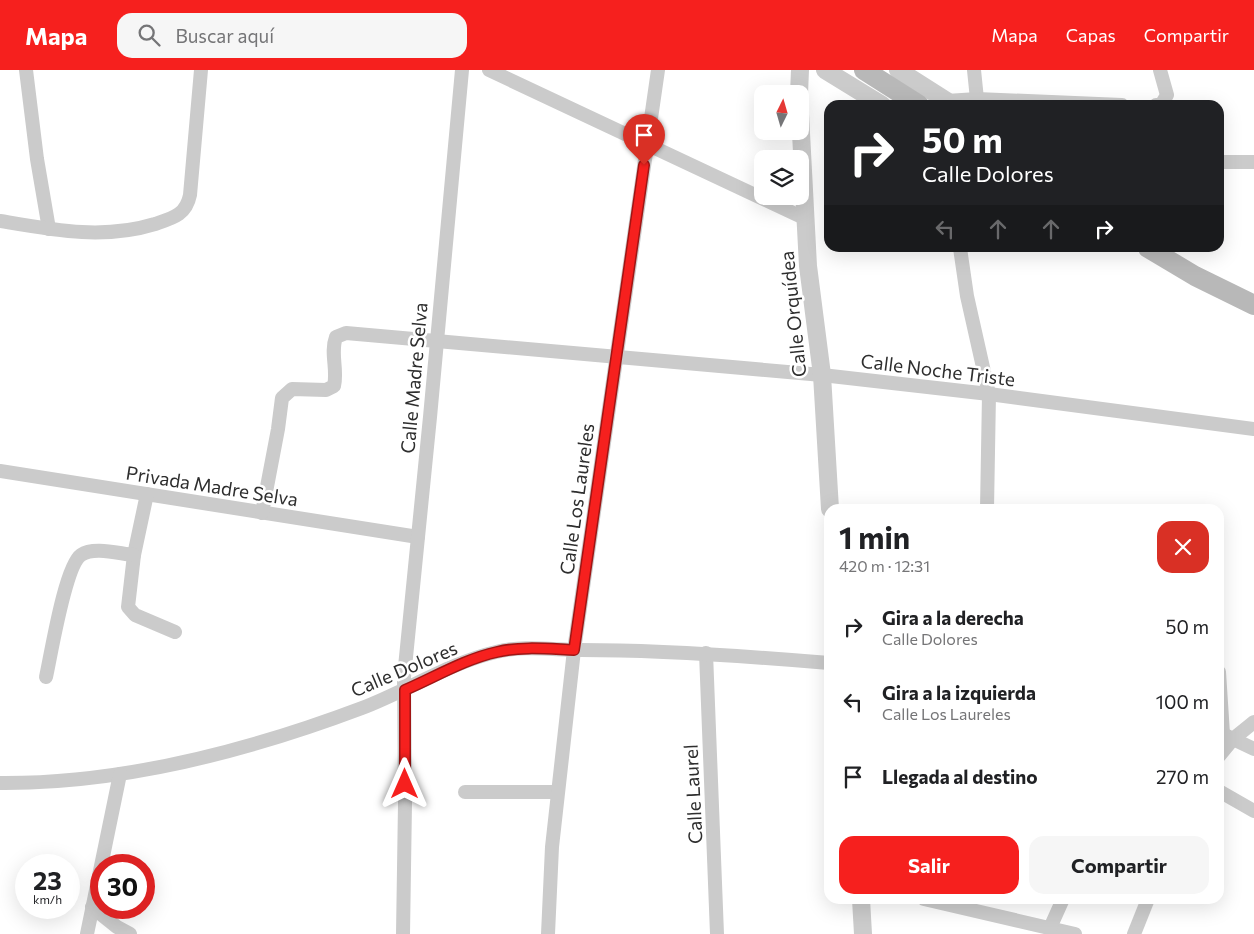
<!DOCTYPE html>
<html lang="es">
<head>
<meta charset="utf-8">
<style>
	:root { --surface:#fff; --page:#f6f6f6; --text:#202124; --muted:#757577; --accent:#f6201e }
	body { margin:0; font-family:Commissioner,sans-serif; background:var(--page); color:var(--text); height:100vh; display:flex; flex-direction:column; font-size:19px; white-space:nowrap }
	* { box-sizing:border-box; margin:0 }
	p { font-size:16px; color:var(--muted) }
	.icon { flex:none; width:28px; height:28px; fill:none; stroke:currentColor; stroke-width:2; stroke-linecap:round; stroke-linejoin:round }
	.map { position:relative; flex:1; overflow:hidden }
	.drawer { position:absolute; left:824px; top:434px; width:400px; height:400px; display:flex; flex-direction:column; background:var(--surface); border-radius:15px; box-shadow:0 5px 20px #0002 }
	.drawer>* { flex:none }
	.top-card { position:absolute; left:824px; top:30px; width:400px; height:152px; border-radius:15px; box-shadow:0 5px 20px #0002; background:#202124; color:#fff; overflow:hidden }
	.needle { width:32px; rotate:5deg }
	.tools { position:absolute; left:754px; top:15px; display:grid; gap:10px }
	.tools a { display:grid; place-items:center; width:55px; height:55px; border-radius:10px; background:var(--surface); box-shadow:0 5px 20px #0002; font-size:25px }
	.speed { position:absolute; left:15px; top:784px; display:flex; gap:10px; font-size:25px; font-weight:700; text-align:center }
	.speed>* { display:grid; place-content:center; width:65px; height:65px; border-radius:50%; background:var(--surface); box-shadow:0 5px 20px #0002; line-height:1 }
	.speed small { font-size:12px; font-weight:400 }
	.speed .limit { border:8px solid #d22; background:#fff; color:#111 }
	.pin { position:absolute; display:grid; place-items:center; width:42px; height:42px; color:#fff; margin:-51px -21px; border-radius:50% 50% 50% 0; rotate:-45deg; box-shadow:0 0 5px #0007 }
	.pin .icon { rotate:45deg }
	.me { position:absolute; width:55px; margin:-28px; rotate:0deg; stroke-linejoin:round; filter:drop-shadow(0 0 4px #0008) }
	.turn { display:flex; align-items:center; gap:18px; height:105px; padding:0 15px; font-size:22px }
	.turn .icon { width:65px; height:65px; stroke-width:2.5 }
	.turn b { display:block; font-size:35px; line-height:42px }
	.lanes { display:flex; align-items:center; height:48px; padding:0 15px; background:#0003; justify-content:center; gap:25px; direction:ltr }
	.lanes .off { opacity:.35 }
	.round { display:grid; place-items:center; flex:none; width:52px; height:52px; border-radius:15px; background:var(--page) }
	.summary { display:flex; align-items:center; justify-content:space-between; height:85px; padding:0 15px }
	h1 { font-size:30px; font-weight:700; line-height:38px }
	.primary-button { display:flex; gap:10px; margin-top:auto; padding:10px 15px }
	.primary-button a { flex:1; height:58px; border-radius:15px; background:var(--accent); color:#fff; font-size:20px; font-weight:700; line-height:58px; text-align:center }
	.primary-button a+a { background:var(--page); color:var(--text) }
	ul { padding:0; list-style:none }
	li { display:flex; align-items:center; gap:15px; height:75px; padding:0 15px }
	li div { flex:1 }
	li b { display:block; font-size:19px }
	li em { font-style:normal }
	header { display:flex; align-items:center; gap:30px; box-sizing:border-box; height:70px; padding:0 25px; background:var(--accent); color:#fff }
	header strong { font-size:24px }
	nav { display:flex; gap:28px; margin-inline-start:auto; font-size:18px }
	.search { width:350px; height:45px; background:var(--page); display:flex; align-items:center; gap:12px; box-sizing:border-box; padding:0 18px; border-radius:15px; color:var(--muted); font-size:19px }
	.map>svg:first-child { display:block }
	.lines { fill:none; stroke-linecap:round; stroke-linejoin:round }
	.minor { stroke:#cbcbcb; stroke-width:14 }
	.tertiary { stroke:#cbcbcb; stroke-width:18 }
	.secondary { stroke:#b8b8b8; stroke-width:20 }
	.route-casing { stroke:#a01514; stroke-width:12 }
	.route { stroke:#f6201e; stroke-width:9 }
	.labels { text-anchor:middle; stroke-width:5; stroke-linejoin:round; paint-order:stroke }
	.street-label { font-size:19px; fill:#2e2e2e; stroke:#fff }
</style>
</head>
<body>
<header>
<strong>Mapa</strong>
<div class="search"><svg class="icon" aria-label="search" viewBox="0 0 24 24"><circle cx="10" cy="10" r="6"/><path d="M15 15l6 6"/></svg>Buscar aquí</div>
<nav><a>Mapa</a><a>Capas</a><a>Compartir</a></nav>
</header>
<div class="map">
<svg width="1254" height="864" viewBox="0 0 1254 864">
	<rect width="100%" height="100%" fill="#fff"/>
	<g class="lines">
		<!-- minor -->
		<g class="minor">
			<polyline points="26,0 37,89 49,159"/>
			<polyline points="489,0 806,149"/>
			<polyline points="974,0 977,29"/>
			<polyline points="947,31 977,29 1122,35"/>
			<polyline points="1156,35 1161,35 1167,25 1160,0"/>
			<polyline points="1219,92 1254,92"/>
			<path d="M0 151C53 160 103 170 155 154 173 148 186 145 190 125L201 0"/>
			<polyline points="960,178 967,226 989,324 987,439"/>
			<polyline points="0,401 418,467"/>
			<polyline points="147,424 134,485 128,537 135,545 175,562"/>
			<path d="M262 443 278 359 282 328 292 319 326 320 334 316C338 300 330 283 336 267L346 263 822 305 989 324 1254 359"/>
			<polyline points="706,583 717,864"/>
			<polyline points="1219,602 1223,664"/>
			<path d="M46 607C51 585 65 496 81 485 94 476 120 484 134 485"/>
			<polyline points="1227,666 1233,669 1254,652"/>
			<polyline points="1219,686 1233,669 1254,679"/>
			<path d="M0 713C123 714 248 681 362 638 407 621 449 593 496 582 523 575 554 580 581 580 664 580 746 586 829 593"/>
			<polyline points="1219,721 1254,741"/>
			<polyline points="465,722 557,722"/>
			<polyline points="924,829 1075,864"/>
			<polyline points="92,837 117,857 130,864"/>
			<polyline points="1050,858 1063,829"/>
			<polyline points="87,864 120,704"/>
			<polyline points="403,864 405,733 404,607 430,347 462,0"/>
			<polyline points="548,864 552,777 574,580 658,0"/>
			<polyline points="1134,864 1148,829"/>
		</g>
		<!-- tertiary -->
		<g class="tertiary">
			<polyline points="825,0 882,35"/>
			<polyline points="898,0 947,31 949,35"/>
			<polyline points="799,24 800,0"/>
			<polyline points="800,44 808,196 822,305 830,439"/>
			<polyline points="861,829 863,864"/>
		</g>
		<!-- secondary -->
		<g class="secondary">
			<polyline points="864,0 919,35"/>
			<polyline points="1148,178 1195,206 1254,235"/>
		</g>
	</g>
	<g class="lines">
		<defs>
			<path id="route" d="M405 714V620C435 607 465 589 497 582 522 576 549 579 574 580L644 95"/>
		</defs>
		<!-- route casing -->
		<use href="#route" class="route-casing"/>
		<!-- route -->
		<use href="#route" class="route"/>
	</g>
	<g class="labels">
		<!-- street labels -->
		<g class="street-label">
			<text transform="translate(793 244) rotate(-96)" y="7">Calle Orquídea</text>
			<text transform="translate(938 300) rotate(7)" y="7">Calle Noche Triste</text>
			<text transform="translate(414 308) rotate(-85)" y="7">Calle Madre Selva</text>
			<text transform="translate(212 416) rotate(9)" y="7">Privada Madre Selva</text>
			<text transform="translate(577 429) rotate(-82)" y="7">Calle Los Laureles</text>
			<text transform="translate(404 599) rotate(-23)" y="7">Calle Dolores</text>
			<text transform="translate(693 724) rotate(-93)" y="7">Calle Laurel</text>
		</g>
	</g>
</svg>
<div class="tools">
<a><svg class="needle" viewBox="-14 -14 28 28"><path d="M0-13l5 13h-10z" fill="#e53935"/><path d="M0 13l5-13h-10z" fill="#757577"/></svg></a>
<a><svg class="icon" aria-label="layers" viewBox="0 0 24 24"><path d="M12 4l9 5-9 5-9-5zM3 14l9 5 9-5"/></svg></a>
</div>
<div class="speed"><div>23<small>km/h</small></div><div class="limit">30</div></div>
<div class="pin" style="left:644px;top:95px;background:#d93025"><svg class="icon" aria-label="arrive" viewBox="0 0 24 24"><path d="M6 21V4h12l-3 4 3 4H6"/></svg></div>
<svg class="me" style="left:405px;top:714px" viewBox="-20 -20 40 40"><path d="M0-17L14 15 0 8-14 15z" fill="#f6201e" stroke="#fff" stroke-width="4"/></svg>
<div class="top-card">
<div class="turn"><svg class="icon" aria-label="right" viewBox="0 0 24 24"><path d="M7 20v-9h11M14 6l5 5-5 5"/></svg><div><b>50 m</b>Calle Dolores</div></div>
<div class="lanes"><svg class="icon off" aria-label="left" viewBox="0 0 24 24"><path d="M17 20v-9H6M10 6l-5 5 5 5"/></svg><svg class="icon off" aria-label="ahead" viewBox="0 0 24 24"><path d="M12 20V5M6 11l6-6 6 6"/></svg><svg class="icon off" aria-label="ahead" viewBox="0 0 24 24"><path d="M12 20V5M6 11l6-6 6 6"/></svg><svg class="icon" aria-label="right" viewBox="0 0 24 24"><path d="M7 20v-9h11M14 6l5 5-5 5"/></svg></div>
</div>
<section class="drawer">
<div class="summary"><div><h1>1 min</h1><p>420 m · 12:31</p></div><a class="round" style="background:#d93025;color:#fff"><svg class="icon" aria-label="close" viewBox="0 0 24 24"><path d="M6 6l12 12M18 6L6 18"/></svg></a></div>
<ul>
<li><svg class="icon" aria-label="right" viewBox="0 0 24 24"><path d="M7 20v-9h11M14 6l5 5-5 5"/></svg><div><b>Gira a la derecha</b><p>Calle Dolores</p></div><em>50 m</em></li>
<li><svg class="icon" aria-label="left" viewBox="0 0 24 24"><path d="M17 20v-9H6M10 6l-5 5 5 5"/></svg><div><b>Gira a la izquierda</b><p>Calle Los Laureles</p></div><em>100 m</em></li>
<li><svg class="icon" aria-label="arrive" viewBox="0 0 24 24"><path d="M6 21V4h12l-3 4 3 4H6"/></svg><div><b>Llegada al destino</b></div><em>270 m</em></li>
</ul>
<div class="primary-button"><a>Salir</a><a>Compartir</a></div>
</section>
</div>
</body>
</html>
